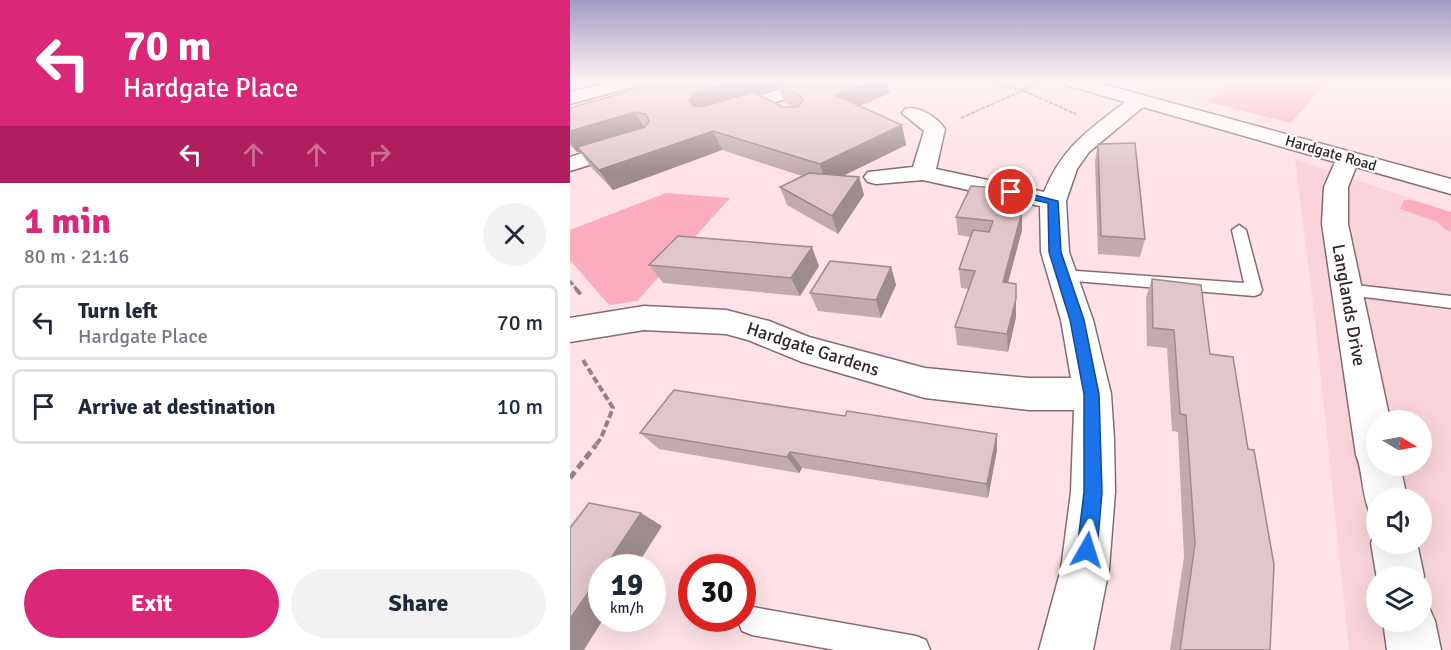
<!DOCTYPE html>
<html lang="en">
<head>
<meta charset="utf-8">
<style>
	:root { --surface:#fff; --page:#f2f2f3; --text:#1f2937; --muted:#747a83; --line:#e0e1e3; --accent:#db2777 }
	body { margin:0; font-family:Signika,sans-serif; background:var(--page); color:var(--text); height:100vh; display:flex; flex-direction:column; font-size:22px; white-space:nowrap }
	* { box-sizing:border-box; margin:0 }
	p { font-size:20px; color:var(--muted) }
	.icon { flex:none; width:33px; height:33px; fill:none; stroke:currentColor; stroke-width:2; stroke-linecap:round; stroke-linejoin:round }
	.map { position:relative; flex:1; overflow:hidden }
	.details { display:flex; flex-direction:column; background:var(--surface); width:570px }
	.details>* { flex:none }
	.guide { background:#db2777; color:#fff; overflow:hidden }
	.needle { width:39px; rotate:100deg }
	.buttons { position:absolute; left:796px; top:410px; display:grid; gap:12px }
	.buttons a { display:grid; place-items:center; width:66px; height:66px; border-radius:50%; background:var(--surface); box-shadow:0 6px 24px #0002; font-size:30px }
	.speed { position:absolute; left:18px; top:554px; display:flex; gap:12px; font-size:30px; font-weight:700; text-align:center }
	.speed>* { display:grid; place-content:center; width:78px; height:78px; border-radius:50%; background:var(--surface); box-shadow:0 6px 24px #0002; line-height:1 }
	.speed small { font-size:15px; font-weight:400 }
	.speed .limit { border:9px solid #d22; background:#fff; color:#111 }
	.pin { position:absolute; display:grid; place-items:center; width:51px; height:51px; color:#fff; margin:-26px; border:3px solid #fff; border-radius:50%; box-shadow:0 2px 6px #0007 }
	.me { position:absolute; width:66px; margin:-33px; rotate:6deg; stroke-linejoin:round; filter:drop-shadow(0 0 4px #0008) }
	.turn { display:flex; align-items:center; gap:21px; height:126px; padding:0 24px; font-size:27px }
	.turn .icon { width:78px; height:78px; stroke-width:2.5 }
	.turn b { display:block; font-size:42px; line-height:51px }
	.lanes { display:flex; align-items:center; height:57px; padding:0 24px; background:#0003; justify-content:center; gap:30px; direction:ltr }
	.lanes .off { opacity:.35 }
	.round { display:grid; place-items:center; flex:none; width:63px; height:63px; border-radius:32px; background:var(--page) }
	.overview { display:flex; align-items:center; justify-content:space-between; height:102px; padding:0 24px }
	h1 { font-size:36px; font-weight:800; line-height:45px; color:var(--accent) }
	.cta { display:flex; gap:12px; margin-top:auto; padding:12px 24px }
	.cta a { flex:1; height:69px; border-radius:36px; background:var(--accent); color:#fff; font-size:24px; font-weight:800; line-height:69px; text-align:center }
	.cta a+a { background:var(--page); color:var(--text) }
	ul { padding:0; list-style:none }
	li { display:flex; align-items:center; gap:18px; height:75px; margin:0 12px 9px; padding:0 12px; border:3px solid var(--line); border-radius:9px }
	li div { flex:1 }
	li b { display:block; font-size:22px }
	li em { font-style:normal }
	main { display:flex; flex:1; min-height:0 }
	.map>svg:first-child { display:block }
	.built { fill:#f9d4db; fill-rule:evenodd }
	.green { fill:#fcadbd }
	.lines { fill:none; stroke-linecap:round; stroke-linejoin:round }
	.lane-casing { stroke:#846c70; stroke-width:3 }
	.street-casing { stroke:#846c70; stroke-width:3 }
	.path-far3 { stroke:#948285; stroke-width:2; stroke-dasharray:4 1.5; stroke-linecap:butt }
	.path-far2 { stroke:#948285; stroke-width:3; stroke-dasharray:5 2; stroke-linecap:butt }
	.path-far1 { stroke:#948285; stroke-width:4; stroke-dasharray:7 3; stroke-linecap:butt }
	.path { stroke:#948285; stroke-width:5; stroke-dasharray:8 4.5; stroke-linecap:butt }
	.lane { fill:#fff; fill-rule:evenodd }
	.street { fill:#fff; fill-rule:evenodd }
	.wall { fill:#c2aaae; fill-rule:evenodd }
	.shaded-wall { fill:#9e8b8d }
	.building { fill:#e1c6ca; stroke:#9e8b8d; stroke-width:1.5 }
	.route { fill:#1a73e8; stroke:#114b97; stroke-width:1.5 }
	.labels { text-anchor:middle; stroke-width:4.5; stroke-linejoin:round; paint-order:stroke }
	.far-street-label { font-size:15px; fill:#312729; stroke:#fff }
	.street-label { font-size:18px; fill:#312729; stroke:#fff }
</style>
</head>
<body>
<main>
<section class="details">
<div class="guide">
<div class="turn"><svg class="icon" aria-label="left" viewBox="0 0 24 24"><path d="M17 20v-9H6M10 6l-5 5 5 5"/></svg><div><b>70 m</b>Hardgate Place</div></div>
<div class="lanes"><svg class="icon" aria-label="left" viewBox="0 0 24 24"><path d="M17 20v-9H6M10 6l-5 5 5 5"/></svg><svg class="icon off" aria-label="ahead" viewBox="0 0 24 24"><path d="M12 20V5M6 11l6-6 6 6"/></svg><svg class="icon off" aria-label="ahead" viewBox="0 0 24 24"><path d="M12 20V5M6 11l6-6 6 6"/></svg><svg class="icon off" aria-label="right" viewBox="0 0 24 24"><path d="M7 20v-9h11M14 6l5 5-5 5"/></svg></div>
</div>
<div class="overview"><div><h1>1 min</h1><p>80 m · 21:16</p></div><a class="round"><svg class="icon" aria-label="close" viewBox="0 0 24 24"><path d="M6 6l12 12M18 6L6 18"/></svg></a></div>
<ul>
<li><svg class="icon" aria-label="left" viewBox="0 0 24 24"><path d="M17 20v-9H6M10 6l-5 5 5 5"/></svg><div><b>Turn left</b><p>Hardgate Place</p></div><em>70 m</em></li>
<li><svg class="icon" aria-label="arrive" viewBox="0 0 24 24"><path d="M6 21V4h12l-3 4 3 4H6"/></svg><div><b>Arrive at destination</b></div><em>10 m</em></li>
</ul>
<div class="cta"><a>Exit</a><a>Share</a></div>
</section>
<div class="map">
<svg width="881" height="650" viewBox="0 0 881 650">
	<rect width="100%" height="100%" fill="#fee2e7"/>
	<!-- built -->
	<g class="built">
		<polygon points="560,81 663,81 638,102"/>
		<path d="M725 159 881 212V650H779L744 311ZM807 420H852V465H807ZM807 498H852V543H807ZM807 576H852V621H807Z"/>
	</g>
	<!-- green -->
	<g class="green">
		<polygon points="663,81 758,81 721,123 638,102"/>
		<polygon points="96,193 160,198 67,301 39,305 0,260 0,230"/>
		<polygon points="834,200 841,200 881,212 881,232 874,229 868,222 830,209"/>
	</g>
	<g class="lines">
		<defs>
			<g id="lane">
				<polygon points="669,225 676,230 692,290 690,294 684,296 493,280 487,279 485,275 487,271 493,270 674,283 662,230"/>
				<polygon points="777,284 881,296 881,308 771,294 769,290 771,286"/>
				<polygon points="182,607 346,636 356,640 360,650 265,650 182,635 172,631 168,621 169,618 172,618 172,611"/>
			</g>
			<g id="street">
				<polygon points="45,81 73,81 70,85 0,104 0,92"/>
				<polygon points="235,81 261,81 258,85 161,117 147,117 144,113 147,109"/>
				<path d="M493 81H521L881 179V194L786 167 778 187V224L820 420H807V465H830L837 498H807V516L800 513C791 493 793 470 786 455L752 224 754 187 765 162 573 107 519 152 507 169 496 201 499 252 523 320 541 394 544 439 545 492 539 569 523 650H469L491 569 501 492 504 410H459L355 398 232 362 178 340 156 334 74 330 0 342V318L74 306 156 310 199 321 239 337 355 368 459 378H501L491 320 471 252 470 206 353 180 306 184 298 182 294 177 298 172 343 167 354 131 332 113 335 109C349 105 368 118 375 129L366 169 474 192C493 146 518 131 555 102L496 85Z"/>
				<polygon points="59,138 67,140 70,145 67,150 0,171 0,157"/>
				<polygon points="807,528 807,543 847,543 854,576 852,581 852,576 807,576 807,579 801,543"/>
				<polygon points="852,601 857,603 865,621 871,650 817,650 813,621 852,621"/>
			</g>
		</defs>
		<!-- lane casing -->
		<use href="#lane" class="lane-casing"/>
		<!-- street casing -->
		<use href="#street" class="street-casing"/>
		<!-- path-far3 -->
		<g class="path-far3">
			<polyline points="411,81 454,91 506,114"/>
			<polyline points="391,118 474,81"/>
		</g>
		<!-- path-far2 -->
		<polyline class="path-far2" points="0,281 7,290"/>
		<!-- path-far1 -->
		<g class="path-far1">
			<polyline points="6,289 12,296"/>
			<polyline points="13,360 43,408 31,438 25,446"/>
		</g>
		<!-- path -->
		<polyline class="path" points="0,478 26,445"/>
		<!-- lane -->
		<use href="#lane" class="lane"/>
		<!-- street -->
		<use href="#street" class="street"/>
	</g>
	<!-- wall -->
	<g class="wall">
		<path d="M59 81H318L320 93 289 106 332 125 336 145 273 176 289 177 294 195 268 234 217 205 210 187 232 176 152 150 43 190 21 167 10 152H7L0 145V108L64 89ZM209 87 214 102 222 107H213L187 94Z"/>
		<polygon points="528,144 575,239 570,257 528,254 525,161"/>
		<polygon points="438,189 438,208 452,230 438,283 446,299 446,317 438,352 387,345 385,327 399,289 391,288 389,269 401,237 388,235 386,217"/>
		<polygon points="79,265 249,266 230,296 93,283"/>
		<polygon points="321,267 326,285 311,318 248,311 240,293"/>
		<polygon points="582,279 640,354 700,650 600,650 614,557 608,432 602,431 597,348 577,346 576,297"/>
		<polygon points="70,433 427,450 418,498 232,468 229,473 89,449"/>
	</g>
	<!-- shaded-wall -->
	<g class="shaded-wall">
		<polygon points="166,81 229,81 208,84 209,87 132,112 128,118 119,100 124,94"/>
		<polygon points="303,81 318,81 320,93 270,114 265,95"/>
		<polygon points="65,112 76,131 7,147 10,152 7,152 0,143 0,131"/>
		<polygon points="332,125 336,145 256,184 250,164"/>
		<polygon points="143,131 152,150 43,190 29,170"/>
		<polygon points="289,177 294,195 268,234 262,216"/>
		<polygon points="438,189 439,206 433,224 433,206"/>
		<polygon points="452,212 452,230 433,301 433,282"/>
		<polygon points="242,247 249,266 230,296 221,278"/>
		<polygon points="321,267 326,285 311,318 306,300"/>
		<polygon points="446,299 446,317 438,352 437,334"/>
		<polygon points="427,434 427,450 418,498 417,484"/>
		<polygon points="220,452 232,468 229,473 217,457"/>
		<polygon points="71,513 92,526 66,567 35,567"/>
		<polygon points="32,572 32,618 34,618 14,650 0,650 0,619"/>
	</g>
	<!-- building -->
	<g class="building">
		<polygon points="60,81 166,81 124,94 119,100 123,106 132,107 183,92 213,107 228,107 233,100 229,95 208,84 220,81 303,81 265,95 332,125 250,164 143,131 29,170 7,147 75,127 79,121 76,114 65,112 0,131 0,108 70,88"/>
		<polygon points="565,143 575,239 531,236 528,144"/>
		<polygon points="239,173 289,177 262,216 210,187"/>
		<polygon points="401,186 438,189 433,206 452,212 433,282 446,284 446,299 437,334 385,327 405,271 389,269 403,230 419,232 423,221 386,217"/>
		<polygon points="108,236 242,247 221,278 79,265"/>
		<polygon points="260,261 321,267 306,300 240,293"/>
		<polygon points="582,279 631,285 640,354 663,357 678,449 684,450 704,565 700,650 610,650 625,544 616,415 610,414 604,330 583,328"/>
		<polygon points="104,390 275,416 277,411 427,434 417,484 220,452 217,457 70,433"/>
		<polygon points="19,503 71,513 35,567 32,567 32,572 0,619 0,528"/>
	</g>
	<!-- sky -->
	<linearGradient id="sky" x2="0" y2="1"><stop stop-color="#a19cc4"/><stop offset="0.47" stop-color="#fff2f4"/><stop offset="1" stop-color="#fff2f4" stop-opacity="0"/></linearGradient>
	<rect width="881" height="172" fill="url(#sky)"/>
	<!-- route -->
	<polygon class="route" points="441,189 488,201 491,252 514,320 529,394 532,492 527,550 524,557 517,560 510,557 507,550 514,492 514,394 500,320 479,252 478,203 437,194 436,192"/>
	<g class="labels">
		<!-- far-street labels -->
		<g class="far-street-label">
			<text transform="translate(761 153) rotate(16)" y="5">Hardgate Road</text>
		</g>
		<!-- street labels -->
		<g class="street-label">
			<text transform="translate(779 305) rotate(80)" y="6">Langlands Drive</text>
			<text transform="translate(243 349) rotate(18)" y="6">Hardgate Gardens</text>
		</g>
	</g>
</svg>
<div class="buttons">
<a><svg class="needle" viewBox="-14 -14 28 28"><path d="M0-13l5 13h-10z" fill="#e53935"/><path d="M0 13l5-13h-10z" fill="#747a83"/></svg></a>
<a><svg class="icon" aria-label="sound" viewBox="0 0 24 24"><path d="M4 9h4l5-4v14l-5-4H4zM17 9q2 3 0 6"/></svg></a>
<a><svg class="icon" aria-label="layers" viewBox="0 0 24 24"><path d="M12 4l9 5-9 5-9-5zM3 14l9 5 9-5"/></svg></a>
</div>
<div class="speed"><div>19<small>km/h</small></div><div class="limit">30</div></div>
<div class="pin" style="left:441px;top:192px;background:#d93025"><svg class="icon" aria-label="arrive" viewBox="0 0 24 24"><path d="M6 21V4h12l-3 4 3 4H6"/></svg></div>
<svg class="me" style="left:517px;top:550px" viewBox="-20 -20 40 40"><path d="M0-17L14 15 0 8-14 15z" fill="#1a73e8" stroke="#fff" stroke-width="4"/></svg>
</div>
</main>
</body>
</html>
